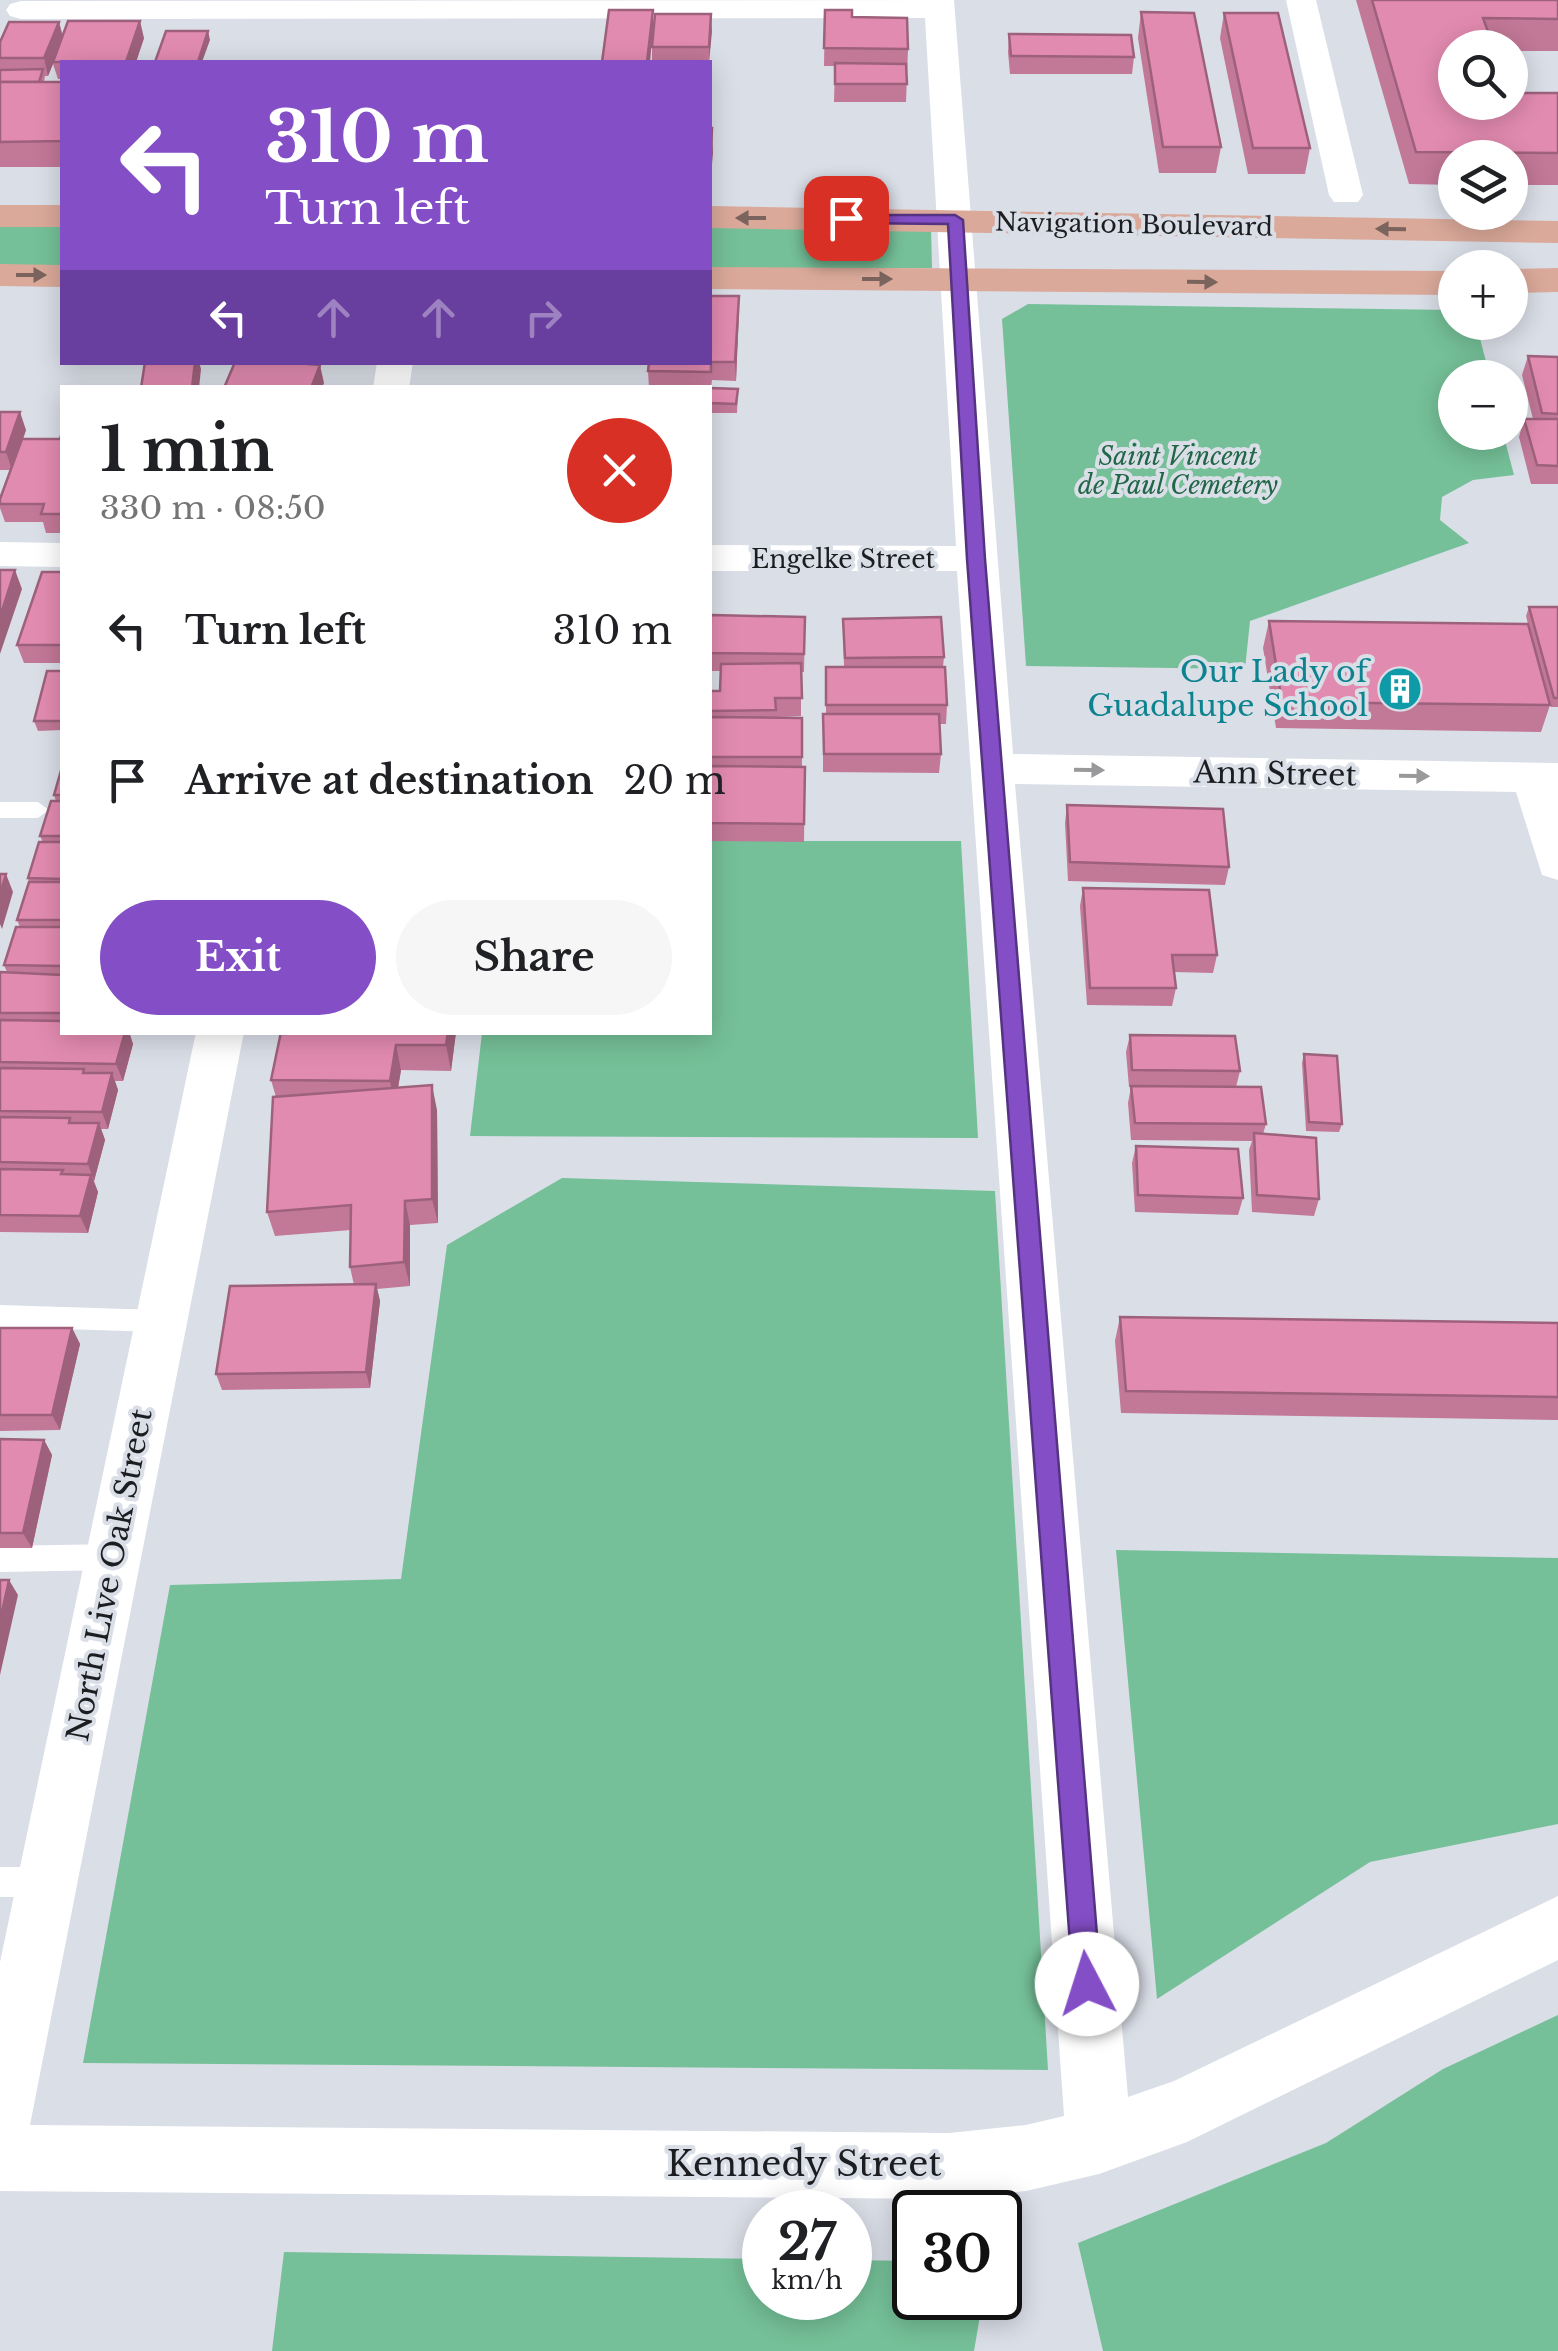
<!DOCTYPE html>
<html lang="en">
<head>
<meta charset="utf-8">
<style>
	:root { --surface:#fff; --page:#f6f6f6; --text:#202124; --muted:#757577; --accent:#834ec6 }
	body { margin:0; font-family:"Libre Baskerville",serif; background:var(--page); color:var(--text); height:100vh; display:flex; flex-direction:column; font-size:38px; white-space:nowrap }
	* { box-sizing:border-box; margin:0 }
	p { font-size:32px; color:var(--muted) }
	.icon { flex:none; width:55px; height:55px; fill:none; stroke:currentColor; stroke-width:2; stroke-linecap:round; stroke-linejoin:round }
	.map { position:relative; flex:1; overflow:hidden }
	.sheet { position:absolute; left:60px; top:385px; width:652px; height:650px; display:flex; flex-direction:column; background:var(--surface); border-radius:0px; box-shadow:0 5px 25px #0003 }
	.sheet>* { flex:none }
	.guide { position:absolute; left:60px; top:60px; width:652px; height:305px; border-radius:0px; box-shadow:0 5px 25px #0003; background:#834ec6; color:#fff; overflow:hidden }
	.buttons { position:absolute; left:1438px; top:30px; display:grid; gap:20px }
	.buttons a { display:grid; place-items:center; width:90px; height:90px; border-radius:50%; background:var(--surface); box-shadow:0 5px 25px #0003; font-size:50px }
	.speed { position:absolute; left:742px; top:2190px; display:flex; gap:20px; font-size:50px; font-weight:700; text-align:center }
	.speed>* { display:grid; place-content:center; width:130px; height:130px; border-radius:50%; background:var(--surface); box-shadow:0 5px 25px #0003; line-height:1 }
	.speed small { font-size:25px; font-weight:400 }
	.speed .limit { border:5px solid #111; border-radius:15px; background:#fff; color:#111 }
	.pin { position:absolute; display:grid; place-items:center; width:85px; height:85px; color:#fff; margin:-42px; border-radius:20px; box-shadow:0 5px 15px #0006 }
	.me { position:absolute; width:110px; margin:-55px; rotate:355deg; stroke-linejoin:round; filter:drop-shadow(0 0 8px #0008) }
	.turn { display:flex; align-items:center; gap:35px; height:210px; padding:0 40px; font-size:45px }
	.turn .icon { width:130px; height:130px; stroke-width:2.5 }
	.turn b { display:block; font-size:70px; line-height:85px }
	.lanes { display:flex; align-items:center; height:95px; padding:0 40px; background:#0003; justify-content:center; gap:50px; direction:ltr }
	.lanes .off { opacity:.35 }
	.round { display:grid; place-items:center; flex:none; width:105px; height:105px; border-radius:52px; background:var(--page) }
	.overview { display:flex; align-items:center; justify-content:space-between; height:170px; padding:0 40px }
	h1 { font-size:60px; font-weight:700; line-height:75px }
	.button { display:flex; gap:20px; margin-top:auto; padding:20px 40px }
	.button a { flex:1; height:115px; border-radius:60px; background:var(--accent); color:#fff; font-size:40px; font-weight:700; line-height:115px; text-align:center }
	.button a+a { background:var(--page); color:var(--text) }
	ul { padding:0; list-style:none }
	li { display:flex; align-items:center; gap:30px; height:150px; padding:0 40px }
	li div { flex:1 }
	li b { display:block; font-size:38px }
	li em { font-style:normal }
	.map>svg:first-child { display:block }
	.green { fill:#75c098 }
	.lines { fill:none; stroke-linecap:round; stroke-linejoin:round }
	.lane { fill:#fff; fill-rule:evenodd }
	.street { fill:#fff; fill-rule:evenodd }
	.primary { fill:#daa99a; fill-rule:evenodd }
	.wall { fill:#c27897 }
	.shaded-wall { fill:#9e617b }
	.building { fill:#e28bb0; stroke:#9e617b; stroke-width:2.5 }
	.oneway { fill:#7b635e }
	.oneway2 { fill:#99999b }
	.route { fill:#834ec6; stroke:#553381; stroke-width:2.5 }
	.labels { text-anchor:middle; stroke-width:8; stroke-linejoin:round; paint-order:stroke }
	.far-street-label { font-size:25px; fill:#1c1d21; stroke:#dadee7 }
	.far-park-label { font-size:25px; font-style:italic; fill:#216646; stroke:#dadee7 }
	.culture-label { font-size:30px; fill:#0d838f; stroke:#dadee7; text-anchor:end }
	.street-label { font-size:30px; fill:#1c1d21; stroke:#dadee7 }
	.near-street-label { font-size:35px; fill:#1c1d21; stroke:#dadee7 }
</style>
</head>
<body>
<div class="map">
<svg width="1558" height="2351" viewBox="0 0 1558 2351">
	<rect width="100%" height="100%" fill="#dadee7"/>
	<!-- green -->
	<g class="green">
		<rect x="0" y="225" width="62" height="41"/>
		<polygon points="710,226 931,227 932,268 710,268"/>
		<polygon points="1028,304 1455,310 1455,322 1476,323 1490,377 1455,378 1455,432 1503,433 1514,475 1473,480 1442,497 1440,520 1469,543 1250,621 1245,669 1026,666 1002,319"/>
		<polygon points="710,841 961,841 978,1138 470,1136 482,1033 710,1032"/>
		<polygon points="562,1178 995,1191 1048,2070 83,2063 170,1585 401,1579 447,1245"/>
		<polygon points="1116,1550 1558,1558 1558,1824 1370,1862 1157,1999"/>
		<polygon points="1558,2015 1558,2351 1103,2351 1078,2243 1326,2143 1443,2069"/>
		<polygon points="284,2252 765,2259 765,2298 850,2298 850,2260 915,2261 915,2298 983,2298 974,2351 272,2351"/>
	</g>
	<g class="lines">
		<!-- lane -->
		<g class="lane">
			<polygon points="0,802 38,802 49,810 38,818 0,818"/>
			<polygon points="0,1305 159,1310 168,1313 172,1321 168,1329 159,1332 0,1327"/>
			<polygon points="115,1544 125,1548 129,1557 125,1566 115,1570 0,1572 0,1546"/>
			<polygon points="0,1867 50,1867 61,1871 65,1882 61,1893 50,1897 0,1897"/>
		</g>
		<!-- street -->
		<g class="street">
			<polygon points="954,0 1013,754 1558,763 1558,880 1542,875 1516,792 1015,784 1128,2097 1174,2081 1558,1896 1558,1960 1187,2142 1099,2174 1026,2191 949,2199 0,2191 0,1962 196,1032 244,1032 30,2125 949,2133 1026,2125 1064,2116 957,571 710,571 710,545 956,546 925,18 21,19 10,16 6,10 10,4 21,1"/>
			<polygon points="1286,0 1316,0 1363,195 1358,202 1334,202 1329,195"/>
			<polygon points="377,362 413,362 409,388 373,388"/>
			<polygon points="0,542 62,543 62,567 0,566"/>
		</g>
		<!-- primary -->
		<g class="primary">
			<rect x="0" y="205" width="62" height="22"/>
			<polygon points="710,206 1558,221 1558,243 710,228"/>
			<polygon points="0,264 62,265 62,287 0,286"/>
			<polygon points="710,267 1455,271 1455,295 710,289"/>
			<polygon points="1558,268 1558,292 1510,293 1510,269"/>
		</g>
	</g>
	<!-- wall -->
	<g class="wall">
		<polygon points="1356,0 1558,0 1558,51 1510,51 1510,48 1455,48 1455,102 1558,93 1558,185 1510,185 1510,158 1455,158 1455,185 1409,184"/>
		<polygon points="825,10 852,17 908,49 906,102 834,102 835,66 824,66"/>
		<polygon points="1141,12 1221,147 1216,173 1159,173 1138,38"/>
		<polygon points="1224,13 1310,148 1305,174 1248,174 1220,38"/>
		<polygon points="711,14 709,62 652,62 652,47"/>
		<polygon points="59,22 63,36 144,38 136,62 62,62 62,79 58,79 53,64 48,76 45,76 44,82 62,82 62,167 0,167 0,42"/>
		<polygon points="1009,34 1134,57 1132,74 1010,74 1008,52"/>
		<polygon points="739,296 736,381 712,380 711,388 738,389 737,413 710,413 710,388 649,388 648,371"/>
		<polygon points="1528,356 1558,357 1558,484 1531,484 1519,437 1524,419 1533,419 1522,375"/>
		<polygon points="0,412 26,430 23,439 60,439 62,432 62,533 46,533 43,522 5,522 0,508 0,499 10,470 0,470"/>
		<polygon points="62,572 62,663 24,663 17,645"/>
		<polygon points="1529,607 1558,607 1558,707 1551,707 1546,688 1550,705 1541,732 1276,728 1263,648 1269,621 1528,624 1526,616"/>
		<polygon points="805,617 804,672 801,672 801,716 776,717 802,718 802,767 805,767 804,842 710,841 710,691 720,691 721,671 710,671 710,630"/>
		<polygon points="843,619 944,657 943,667 947,705 946,724 939,724 941,754 939,773 823,772 823,732 826,714 826,667 844,667"/>
		<polygon points="62,671 62,730 38,731 34,721"/>
		<polygon points="62,767 62,1032 129,1032 133,1044 123,1081 115,1081 118,1090 108,1129 101,1129 105,1140 94,1181 98,1192 88,1233 0,1232 0,974 7,972 4,965 20,927 17,920 29,882 28,878 43,842 40,836 56,801 54,795"/>
		<polygon points="1067,805 1229,867 1225,885 1068,881 1065,823"/>
		<polygon points="1083,888 1217,955 1213,973 1174,972 1176,988 1172,1006 1087,1005 1080,906"/>
		<polygon points="281,1032 456,1032 451,1071 401,1070 398,1088 437,1110 438,1223 410,1225 410,1286 377,1289 380,1301 370,1388 222,1390 216,1374 354,1285 350,1267 351,1230 275,1236 267,1212 276,1097 271,1080"/>
		<polygon points="1130,1035 1240,1071 1236,1087 1266,1124 1263,1134 1319,1199 1314,1216 1252,1212 1249,1150 1252,1141 1131,1140 1128,1103 1131,1087 1129,1087 1126,1052"/>
		<polygon points="1304,1054 1342,1124 1339,1132 1306,1131 1302,1063"/>
		<polygon points="1136,1146 1243,1198 1238,1215 1135,1212 1132,1163"/>
		<polygon points="1120,1317 1558,1323 1558,1420 1121,1413 1115,1341"/>
		<polygon points="0,1328 72,1328 80,1344 60,1430 0,1431"/>
		<polygon points="0,1439 44,1440 52,1455 32,1548 0,1548"/>
	</g>
	<!-- shaded-wall -->
	<g class="shaded-wall">
		<polygon points="653,10 653,28 650,62 647,62"/>
		<polygon points="711,14 712,32 709,62 709,47"/>
		<polygon points="140,21 144,38 136,62 126,62"/>
		<polygon points="59,22 63,40 48,76 44,58"/>
		<polygon points="208,31 210,40 202,62 198,62"/>
		<polygon points="712,128 713,153 711,176 711,151"/>
		<polygon points="739,296 739,314 736,381 735,362"/>
		<polygon points="195,362 199,362 201,369 199,388 192,388"/>
		<polygon points="320,365 324,383 322,388 311,388"/>
		<polygon points="20,412 26,430 12,470 6,452"/>
		<polygon points="15,570 22,589 0,654 0,617"/>
		<polygon points="6,874 13,892 2,929 0,924 0,894"/>
		<polygon points="125,1032 129,1032 133,1044 123,1081 116,1064"/>
		<polygon points="448,1032 456,1032 451,1071 446,1045"/>
		<polygon points="396,1045 401,1070 395,1106 390,1081"/>
		<polygon points="112,1073 118,1090 108,1129 102,1112"/>
		<polygon points="432,1085 437,1110 438,1223 432,1199"/>
		<polygon points="99,1123 105,1140 94,1181 88,1164"/>
		<polygon points="91,1175 98,1192 88,1233 80,1216"/>
		<polygon points="405,1201 410,1225 410,1286 404,1262"/>
		<polygon points="376,1284 380,1301 370,1388 366,1372"/>
		<polygon points="72,1328 80,1344 60,1430 52,1415"/>
		<polygon points="44,1440 52,1455 32,1548 23,1533"/>
		<polygon points="9,1580 18,1595 0,1675 0,1621"/>
	</g>
	<!-- building -->
	<g class="building">
		<polygon points="1372,0 1558,0 1558,19 1483,18 1494,48 1455,48 1455,102 1510,102 1510,93 1558,93 1558,153 1416,152"/>
		<polygon points="609,10 653,10 647,62 602,62"/>
		<polygon points="825,10 852,10 852,17 907,18 908,49 824,48"/>
		<polygon points="1141,12 1194,13 1221,147 1163,147"/>
		<polygon points="1224,13 1278,13 1310,148 1253,148"/>
		<polygon points="655,14 711,14 709,47 652,47"/>
		<polygon points="68,21 140,21 126,62 53,62"/>
		<polygon points="9,22 59,22 44,58 0,58 0,42"/>
		<polygon points="166,31 208,31 198,62 155,62"/>
		<polygon points="1009,34 1131,35 1134,57 1011,56"/>
		<polygon points="835,63 906,64 907,84 835,84"/>
		<polygon points="43,69 39,82 0,82 0,70"/>
		<polygon points="0,82 62,82 62,141 0,142"/>
		<polygon points="710,128 712,128 711,151 710,151"/>
		<polygon points="710,296 739,296 735,362 711,362 711,372 648,371 649,362 710,362"/>
		<polygon points="1528,356 1558,357 1558,414 1542,413"/>
		<polygon points="145,362 195,362 192,388 141,388"/>
		<polygon points="235,362 284,362 320,365 311,388 224,388"/>
		<polygon points="710,388 738,389 736,404 710,403"/>
		<polygon points="0,412 20,412 6,452 0,452"/>
		<polygon points="1524,419 1558,419 1558,466 1537,465"/>
		<polygon points="62,432 62,514 41,514 44,504 0,504 0,499 22,439 60,439"/>
		<polygon points="0,570 15,570 0,617"/>
		<polygon points="42,572 62,572 62,645 17,645"/>
		<polygon points="1529,607 1558,607 1558,698 1554,698"/>
		<polygon points="711,615 805,617 804,654 710,653"/>
		<polygon points="941,617 944,657 845,658 843,619"/>
		<polygon points="1269,621 1528,624 1550,705 1282,702"/>
		<polygon points="801,663 802,698 775,698 776,710 710,711 710,691 720,691 721,664"/>
		<polygon points="826,667 945,667 947,705 826,705"/>
		<polygon points="47,671 62,671 62,721 34,721"/>
		<polygon points="823,714 939,714 941,754 824,754"/>
		<polygon points="710,717 802,718 802,757 710,757"/>
		<polygon points="710,766 805,767 804,824 710,823"/>
		<polygon points="62,767 62,795 54,795"/>
		<polygon points="51,801 62,801 62,836 40,836"/>
		<polygon points="1067,805 1223,809 1229,867 1070,862"/>
		<polygon points="39,842 62,842 62,879 28,878"/>
		<polygon points="0,874 6,874 0,894"/>
		<polygon points="29,882 62,882 62,920 17,920"/>
		<polygon points="1083,888 1209,890 1217,955 1172,955 1176,988 1090,988"/>
		<polygon points="16,927 62,927 62,966 4,965"/>
		<polygon points="0,972 62,975 62,1013 0,1013"/>
		<polygon points="0,1020 62,1021 62,1032 125,1032 116,1064 0,1062"/>
		<polygon points="281,1032 448,1032 446,1045 396,1045 390,1081 271,1080"/>
		<polygon points="1130,1035 1235,1036 1240,1071 1132,1070"/>
		<polygon points="1304,1054 1337,1056 1342,1124 1309,1122"/>
		<polygon points="0,1068 84,1069 83,1073 112,1073 102,1112 0,1111"/>
		<polygon points="432,1085 432,1199 405,1201 404,1262 350,1267 351,1205 267,1212 273,1097"/>
		<polygon points="1131,1086 1261,1087 1266,1124 1135,1123"/>
		<polygon points="0,1117 70,1118 69,1123 99,1123 88,1164 0,1162"/>
		<polygon points="1254,1133 1316,1138 1319,1199 1257,1195"/>
		<polygon points="1136,1146 1238,1149 1243,1198 1138,1195"/>
		<polygon points="0,1169 63,1170 61,1174 91,1175 80,1216 0,1215"/>
		<polygon points="376,1284 366,1372 216,1374 230,1286"/>
		<polygon points="1120,1317 1558,1323 1558,1397 1126,1391"/>
		<polygon points="0,1328 72,1328 52,1415 0,1415"/>
		<polygon points="0,1439 44,1440 23,1533 0,1533"/>
		<polygon points="0,1580 9,1580 0,1621"/>
	</g>
	<!-- one-way arrows -->
	<defs><path id="oneway-solid" d="M-6-.8H1V-3.2L6.5 0L1 3.2V.8H-6Z" transform="scale(2.5)"/></defs>
	<g class="oneway">
		<use href="#oneway-solid" transform="translate(751 218) rotate(-180)"/>
		<use href="#oneway-solid" transform="translate(1391 229) rotate(-179)"/>
		<use href="#oneway-solid" transform="translate(31 275)"/>
		<use href="#oneway-solid" transform="translate(877 279)"/>
		<use href="#oneway-solid" transform="translate(1202 282) rotate(1)"/>
	</g>
	<g class="oneway2">
		<use href="#oneway-solid" transform="translate(1089 770) rotate(1)"/>
		<use href="#oneway-solid" transform="translate(1414 776) rotate(1)"/>
	</g>
	<!-- route -->
	<polygon class="route" points="840,215 955,215 963,220 985,559 1101,1984 1097,1995 1087,1999 1077,1995 1073,1984 967,559 948,224 846,223 840,222"/>
	<!-- icons -->
	<defs>
		<symbol id="building-disc" viewBox="-11 -11 22 22"><circle r="9.5" fill="#0f9aa8" stroke="#dadee7"/><path d="M-4-6H4V6H1V3H-1V6H-4ZM-2.5-4.3h1.7v1.8h-1.7ZM.8-4.3h1.7v1.8H.8ZM-2.5-1h1.7V.8h-1.7ZM.8-1h1.7V.8H.8Z" fill="#fff"/></symbol>
	</defs>
	<g fill-rule="evenodd">
		<use href="#building-disc" x="1375" y="664" width="50" height="50"/>
	</g>
	<g class="labels">
		<!-- far-street labels -->
		<g class="far-street-label">
			<text transform="translate(1134 224) rotate(1)" y="9">Navigation Boulevard</text>
			<text x="843" y="568">Engelke Street</text>
		</g>
		<!-- far-park labels -->
		<g class="far-park-label">
			<text x="1178" y="465">Saint Vincent<tspan x="1178" dy="29">de Paul Cemetery</tspan></text>
		</g>
		<!-- culture labels -->
		<g class="culture-label">
			<text x="1368" y="682">Our Lady of<tspan x="1368" dy="34">Guadalupe School</tspan></text>
		</g>
		<!-- street labels -->
		<g class="street-label">
			<text transform="translate(1275 774) rotate(1)" y="10">Ann Street</text>
			<text transform="translate(110 1575) rotate(-79)" y="10">North Live Oak Street</text>
		</g>
		<!-- near-street labels -->
		<g class="near-street-label">
			<text x="804" y="2176">Kennedy Street</text>
		</g>
	</g>
</svg>
<div class="buttons">
<a><svg class="icon" aria-label="search" viewBox="0 0 24 24"><circle cx="10" cy="10" r="6"/><path d="M15 15l6 6"/></svg></a>
<a><svg class="icon" aria-label="layers" viewBox="0 0 24 24"><path d="M12 4l9 5-9 5-9-5zM3 14l9 5 9-5"/></svg></a>
<a>+</a>
<a>−</a>
</div>
<div class="speed"><div>27<small>km/h</small></div><div class="limit">30</div></div>
<div class="pin" style="left:846px;top:218px;background:#d93025"><svg class="icon" aria-label="arrive" viewBox="0 0 24 24"><path d="M6 21V4h12l-3 4 3 4H6"/></svg></div>
<svg class="me" style="left:1087px;top:1984px" viewBox="-20 -20 40 40"><circle r="19" fill="#fff"/><path d="M0-13L10 11 0 6-10 11z" fill="#834ec6"/></svg>
<div class="guide">
<div class="turn"><svg class="icon" aria-label="left" viewBox="0 0 24 24"><path d="M17 20v-9H6M10 6l-5 5 5 5"/></svg><div><b>310 m</b>Turn left</div></div>
<div class="lanes"><svg class="icon" aria-label="left" viewBox="0 0 24 24"><path d="M17 20v-9H6M10 6l-5 5 5 5"/></svg><svg class="icon off" aria-label="ahead" viewBox="0 0 24 24"><path d="M12 20V5M6 11l6-6 6 6"/></svg><svg class="icon off" aria-label="ahead" viewBox="0 0 24 24"><path d="M12 20V5M6 11l6-6 6 6"/></svg><svg class="icon off" aria-label="right" viewBox="0 0 24 24"><path d="M7 20v-9h11M14 6l5 5-5 5"/></svg></div>
</div>
<section class="sheet">
<div class="overview"><div><h1>1 min</h1><p>330 m · 08:50</p></div><a class="round" style="background:#d93025;color:#fff"><svg class="icon" aria-label="close" viewBox="0 0 24 24"><path d="M6 6l12 12M18 6L6 18"/></svg></a></div>
<ul>
<li><svg class="icon" aria-label="left" viewBox="0 0 24 24"><path d="M17 20v-9H6M10 6l-5 5 5 5"/></svg><div><b>Turn left</b></div><em>310 m</em></li>
<li><svg class="icon" aria-label="arrive" viewBox="0 0 24 24"><path d="M6 21V4h12l-3 4 3 4H6"/></svg><div><b>Arrive at destination</b></div><em>20 m</em></li>
</ul>
<div class="button"><a>Exit</a><a>Share</a></div>
</section>
</div>
</body>
</html>
